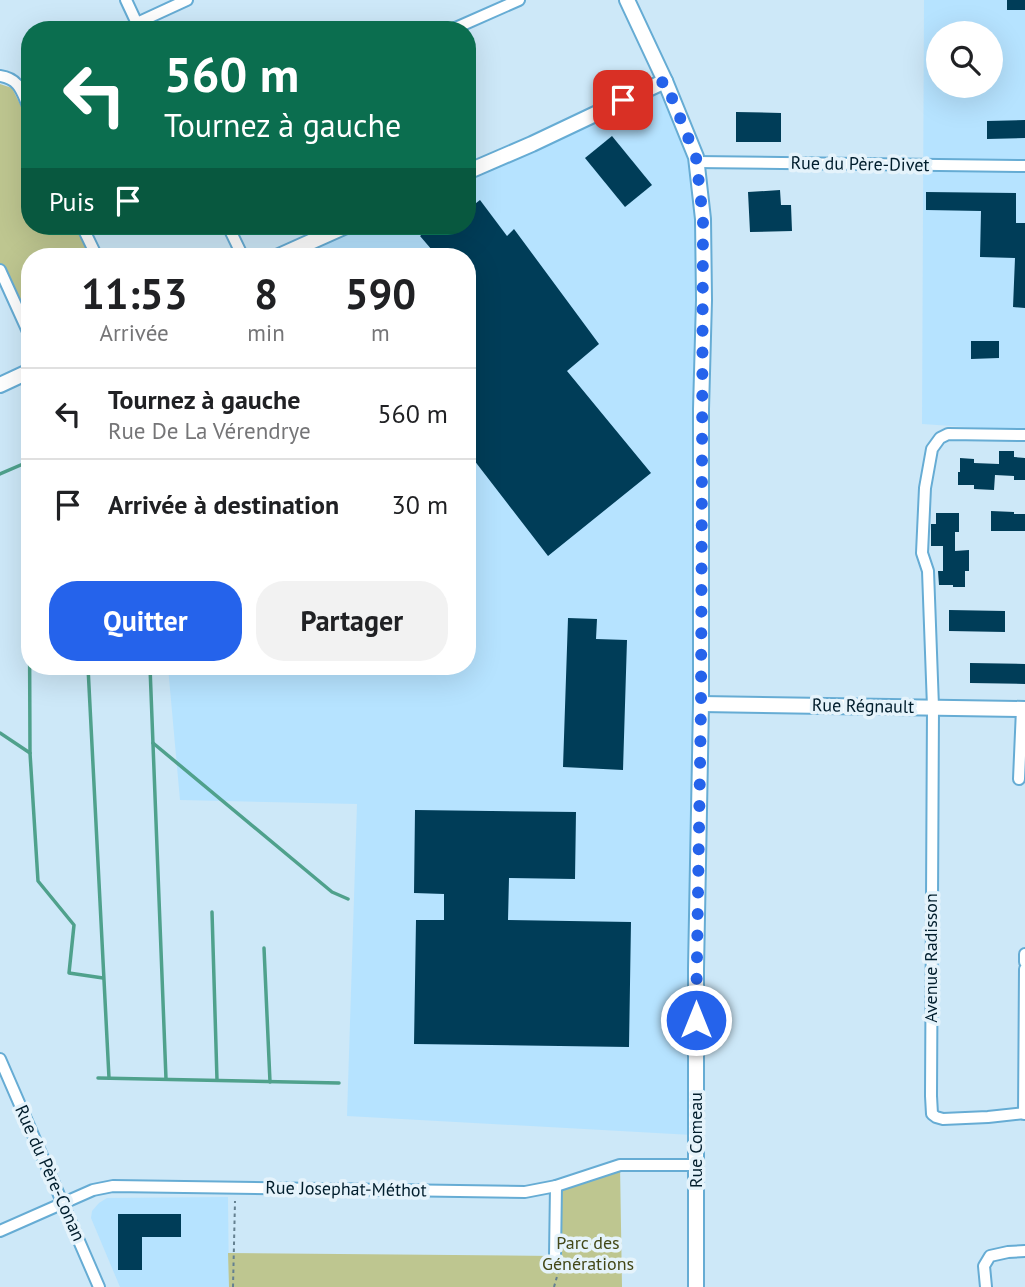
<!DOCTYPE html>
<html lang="fr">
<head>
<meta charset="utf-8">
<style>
	:root { --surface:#fff; --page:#f2f2f2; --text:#202124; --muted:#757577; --line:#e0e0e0; --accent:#2563eb }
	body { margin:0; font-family:"PT Sans",sans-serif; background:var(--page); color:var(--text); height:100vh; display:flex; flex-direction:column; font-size:26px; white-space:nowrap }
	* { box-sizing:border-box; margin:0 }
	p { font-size:23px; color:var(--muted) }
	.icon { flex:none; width:38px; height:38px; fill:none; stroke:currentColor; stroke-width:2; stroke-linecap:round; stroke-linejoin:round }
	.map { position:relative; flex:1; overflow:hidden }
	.panel { position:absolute; left:21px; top:248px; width:455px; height:427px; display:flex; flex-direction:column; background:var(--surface); border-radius:28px; box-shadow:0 7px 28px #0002 }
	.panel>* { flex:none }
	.hud { position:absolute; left:21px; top:21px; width:455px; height:214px; border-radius:28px; box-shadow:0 7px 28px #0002; background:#0b6e4f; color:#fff; overflow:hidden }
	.buttons { position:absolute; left:926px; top:21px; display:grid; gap:14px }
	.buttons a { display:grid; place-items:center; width:77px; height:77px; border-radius:50%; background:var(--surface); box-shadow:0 7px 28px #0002; font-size:35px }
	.pin { position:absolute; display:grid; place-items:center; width:60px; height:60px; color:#fff; margin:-30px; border-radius:14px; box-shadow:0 4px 10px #0006 }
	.me { position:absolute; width:77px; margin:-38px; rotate:0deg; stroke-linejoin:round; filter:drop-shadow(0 0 5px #0008) }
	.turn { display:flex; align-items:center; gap:24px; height:147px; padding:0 28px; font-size:32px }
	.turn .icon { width:91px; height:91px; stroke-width:2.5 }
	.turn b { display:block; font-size:49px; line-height:60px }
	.then { display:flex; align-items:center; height:66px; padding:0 28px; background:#0003; gap:14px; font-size:26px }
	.eta { display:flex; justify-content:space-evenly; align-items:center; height:119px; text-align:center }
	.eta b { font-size:42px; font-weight:700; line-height:49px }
	.cta { display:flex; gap:14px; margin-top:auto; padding:14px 28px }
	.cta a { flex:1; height:80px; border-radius:28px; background:var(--accent); color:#fff; font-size:28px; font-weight:700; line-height:80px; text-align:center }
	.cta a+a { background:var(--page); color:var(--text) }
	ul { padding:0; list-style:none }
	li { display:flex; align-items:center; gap:21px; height:91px; padding:0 28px; border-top:2px solid var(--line) }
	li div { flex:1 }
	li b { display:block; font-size:26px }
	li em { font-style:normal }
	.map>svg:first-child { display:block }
	.built { fill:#b6e3ff; fill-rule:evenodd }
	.green { fill:#bec690 }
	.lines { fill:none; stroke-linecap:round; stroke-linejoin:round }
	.stream { stroke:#4fa18c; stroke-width:3.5 }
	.building { fill:#003d58 }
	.minor-casing { stroke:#66acd4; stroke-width:14 }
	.tertiary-casing { stroke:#66acd4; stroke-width:18 }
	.path { stroke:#648090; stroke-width:2; stroke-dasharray:3.5 3.5; stroke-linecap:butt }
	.minor { stroke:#fff; stroke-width:10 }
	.tertiary { stroke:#fff; stroke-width:14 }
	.route { stroke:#2563eb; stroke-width:12; stroke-dasharray:0 21.6 }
	.labels { text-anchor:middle; stroke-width:7; stroke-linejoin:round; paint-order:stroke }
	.street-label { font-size:18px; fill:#001d2c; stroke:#e5f3fb }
	.park-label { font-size:18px; fill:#434818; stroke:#e5f3fb }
</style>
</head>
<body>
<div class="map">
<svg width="1025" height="1287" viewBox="0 0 1025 1287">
	<rect width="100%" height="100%" fill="#cde8f8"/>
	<!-- built -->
	<g class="built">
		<path d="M924 0H1025V431L922 424ZM938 33H990V86H938Z"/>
		<polygon points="660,93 689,161 697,221 692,1135 347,1116 357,804 180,800 168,667 467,667 467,257 292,257 362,226 467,226 467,179"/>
		<polygon points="228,1197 229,1287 120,1287 91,1218 92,1211 99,1203 107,1198"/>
	</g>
	<!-- green -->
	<g class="green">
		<polygon points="0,84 12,88 30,124 30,226 78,226 93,257 30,257 30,344 0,282"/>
		<polygon points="620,1165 622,1287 229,1287 228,1253 554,1256 556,1186"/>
	</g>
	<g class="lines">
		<!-- stream -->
		<g class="stream">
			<polyline points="0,474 30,461"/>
			<polyline points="29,504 30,753 38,881 74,925 69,973 103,978"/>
			<polyline points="88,667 109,1078"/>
			<polyline points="150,667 166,1079"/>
			<polyline points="0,733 30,753"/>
			<polyline points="153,743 332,892 348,899"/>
			<polyline points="212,912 217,1080"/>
			<polyline points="264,948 270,1082"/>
			<polyline points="98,1078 339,1083"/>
		</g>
	</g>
	<!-- building -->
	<g class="building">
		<rect x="1007" y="0" width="18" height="10"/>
		<polygon points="736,112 781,113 781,142 736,142"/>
		<polygon points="1025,120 1025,138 987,139 987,121"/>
		<polygon points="612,136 652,185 625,207 585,158"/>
		<polygon points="780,190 781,205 791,205 792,231 750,232 748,192"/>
		<polygon points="926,192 1016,193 1016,223 1025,223 1025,308 1013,307 1015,258 980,257 981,211 926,210"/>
		<polygon points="480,200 507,236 514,229 599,344 567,371 651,473 548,556 467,451 467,257 438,257 420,236 432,226 467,226 467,210"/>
		<polygon points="971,341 999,341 999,358 971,359"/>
		<polygon points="999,451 1014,451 1014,457 1025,458 1025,480 1014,480 1014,476 995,475 994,490 974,489 974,485 958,485 958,472 960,472 960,458 974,459 974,463 999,464"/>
		<polygon points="991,511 1014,512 1014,514 1025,514 1025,531 991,531"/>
		<polygon points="936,513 959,513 959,532 955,532 955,551 969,550 969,571 965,571 965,587 953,587 953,585 939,585 938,571 943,571 943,546 931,546 931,524 936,524"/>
		<polygon points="949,610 1005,611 1005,632 949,631"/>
		<polygon points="568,618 597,619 596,639 627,640 623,770 563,767"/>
		<polygon points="970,663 1025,664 1025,684 970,683"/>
		<polygon points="415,810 576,812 575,879 509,878 508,920 631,922 629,1047 414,1044 416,920 444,920 444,894 414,893"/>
		<polygon points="118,1214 181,1214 181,1237 142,1237 142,1270 118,1270"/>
	</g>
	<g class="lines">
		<defs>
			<g id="minor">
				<polyline points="126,0 140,30"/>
				<polyline points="137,23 187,0"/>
				<polyline points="451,30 519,0"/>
				<path d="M0 76C21 79 22 94 30 110"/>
				<polyline points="696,162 1025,166"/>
				<polyline points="82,226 97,257"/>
				<polyline points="228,226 243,257"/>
				<polyline points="0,270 30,336"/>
				<polyline points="1025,435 948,434 940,438 932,449 925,488 922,553 928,571 933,707 931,1096 932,1114 936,1117 943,1119 988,1117 1025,1113"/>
				<polyline points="1019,779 1022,709"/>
				<polyline points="1025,954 1025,962"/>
				<polyline points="0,1059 99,1287"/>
				<polyline points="1024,1114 1025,969"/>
				<polyline points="0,1231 93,1190 113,1186 525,1192 556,1186 620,1165 696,1165"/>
				<polyline points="555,1256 556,1186"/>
				<polyline points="986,1287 984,1266 990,1256 1008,1252 1025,1251"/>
			</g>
			<g id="tertiary">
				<polyline points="627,0 665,81 696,157 703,219 704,300 701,409 701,704 696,969 696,1287"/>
				<polyline points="467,172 532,144 665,81"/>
				<polyline points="277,257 346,226"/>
				<polyline points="0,385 30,371"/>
				<polyline points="701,704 1025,709"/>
			</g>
		</defs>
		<!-- minor casing -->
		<use href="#minor" class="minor-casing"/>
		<!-- tertiary casing -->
		<use href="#tertiary" class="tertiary-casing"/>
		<!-- path -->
		<g class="path">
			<polyline points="233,1287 235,1201"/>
			<polyline points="554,1287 558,1273 557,1268"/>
		</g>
		<!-- minor -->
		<use href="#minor" class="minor"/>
		<!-- tertiary -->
		<use href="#tertiary" class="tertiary"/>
	</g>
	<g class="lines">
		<!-- route -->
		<polyline class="route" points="623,100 665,81 696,157 703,219 701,704 696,1020"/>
	</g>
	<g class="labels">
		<!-- street labels -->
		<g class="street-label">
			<text transform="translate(860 164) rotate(1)" y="6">Rue du Père-Divet</text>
			<text transform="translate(863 706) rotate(1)" y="6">Rue Régnault</text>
			<text transform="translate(931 958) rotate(-90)" y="6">Avenue Radisson</text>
			<text transform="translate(696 1140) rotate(-90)" y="6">Rue Comeau</text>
			<text transform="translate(50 1173) rotate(66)" y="6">Rue du Père-Conan</text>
			<text transform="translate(346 1189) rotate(1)" y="6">Rue Josephat-Méthot</text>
		</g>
		<!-- park labels -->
		<g class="park-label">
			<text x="588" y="1249">Parc des<tspan x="588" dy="21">Générations</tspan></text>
		</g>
	</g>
</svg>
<div class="buttons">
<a><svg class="icon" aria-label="search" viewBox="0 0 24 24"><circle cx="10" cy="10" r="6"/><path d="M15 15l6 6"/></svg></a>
</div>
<div class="pin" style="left:623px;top:100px;background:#d93025"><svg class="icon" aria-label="arrive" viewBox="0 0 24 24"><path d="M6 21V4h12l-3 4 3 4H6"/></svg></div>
<svg class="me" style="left:696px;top:1020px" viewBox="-20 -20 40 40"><circle r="17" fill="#2563eb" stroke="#fff" stroke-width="3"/><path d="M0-11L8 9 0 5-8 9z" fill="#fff"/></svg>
<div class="hud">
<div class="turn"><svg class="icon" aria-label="left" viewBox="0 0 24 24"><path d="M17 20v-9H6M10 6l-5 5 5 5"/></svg><div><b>560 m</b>Tournez à gauche</div></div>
<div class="then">Puis<svg class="icon" aria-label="arrive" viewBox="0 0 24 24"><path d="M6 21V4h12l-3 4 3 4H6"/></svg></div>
</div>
<section class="panel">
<div class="eta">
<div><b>11:53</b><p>Arrivée</p></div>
<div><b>8</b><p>min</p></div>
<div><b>590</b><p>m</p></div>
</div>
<ul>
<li><svg class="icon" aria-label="left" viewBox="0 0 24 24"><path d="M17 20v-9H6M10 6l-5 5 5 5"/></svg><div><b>Tournez à gauche</b><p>Rue De La Vérendrye</p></div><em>560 m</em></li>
<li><svg class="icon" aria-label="arrive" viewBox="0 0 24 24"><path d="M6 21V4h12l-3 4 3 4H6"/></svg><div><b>Arrivée à destination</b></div><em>30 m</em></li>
</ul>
<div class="cta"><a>Quitter</a><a>Partager</a></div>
</section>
</div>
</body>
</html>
